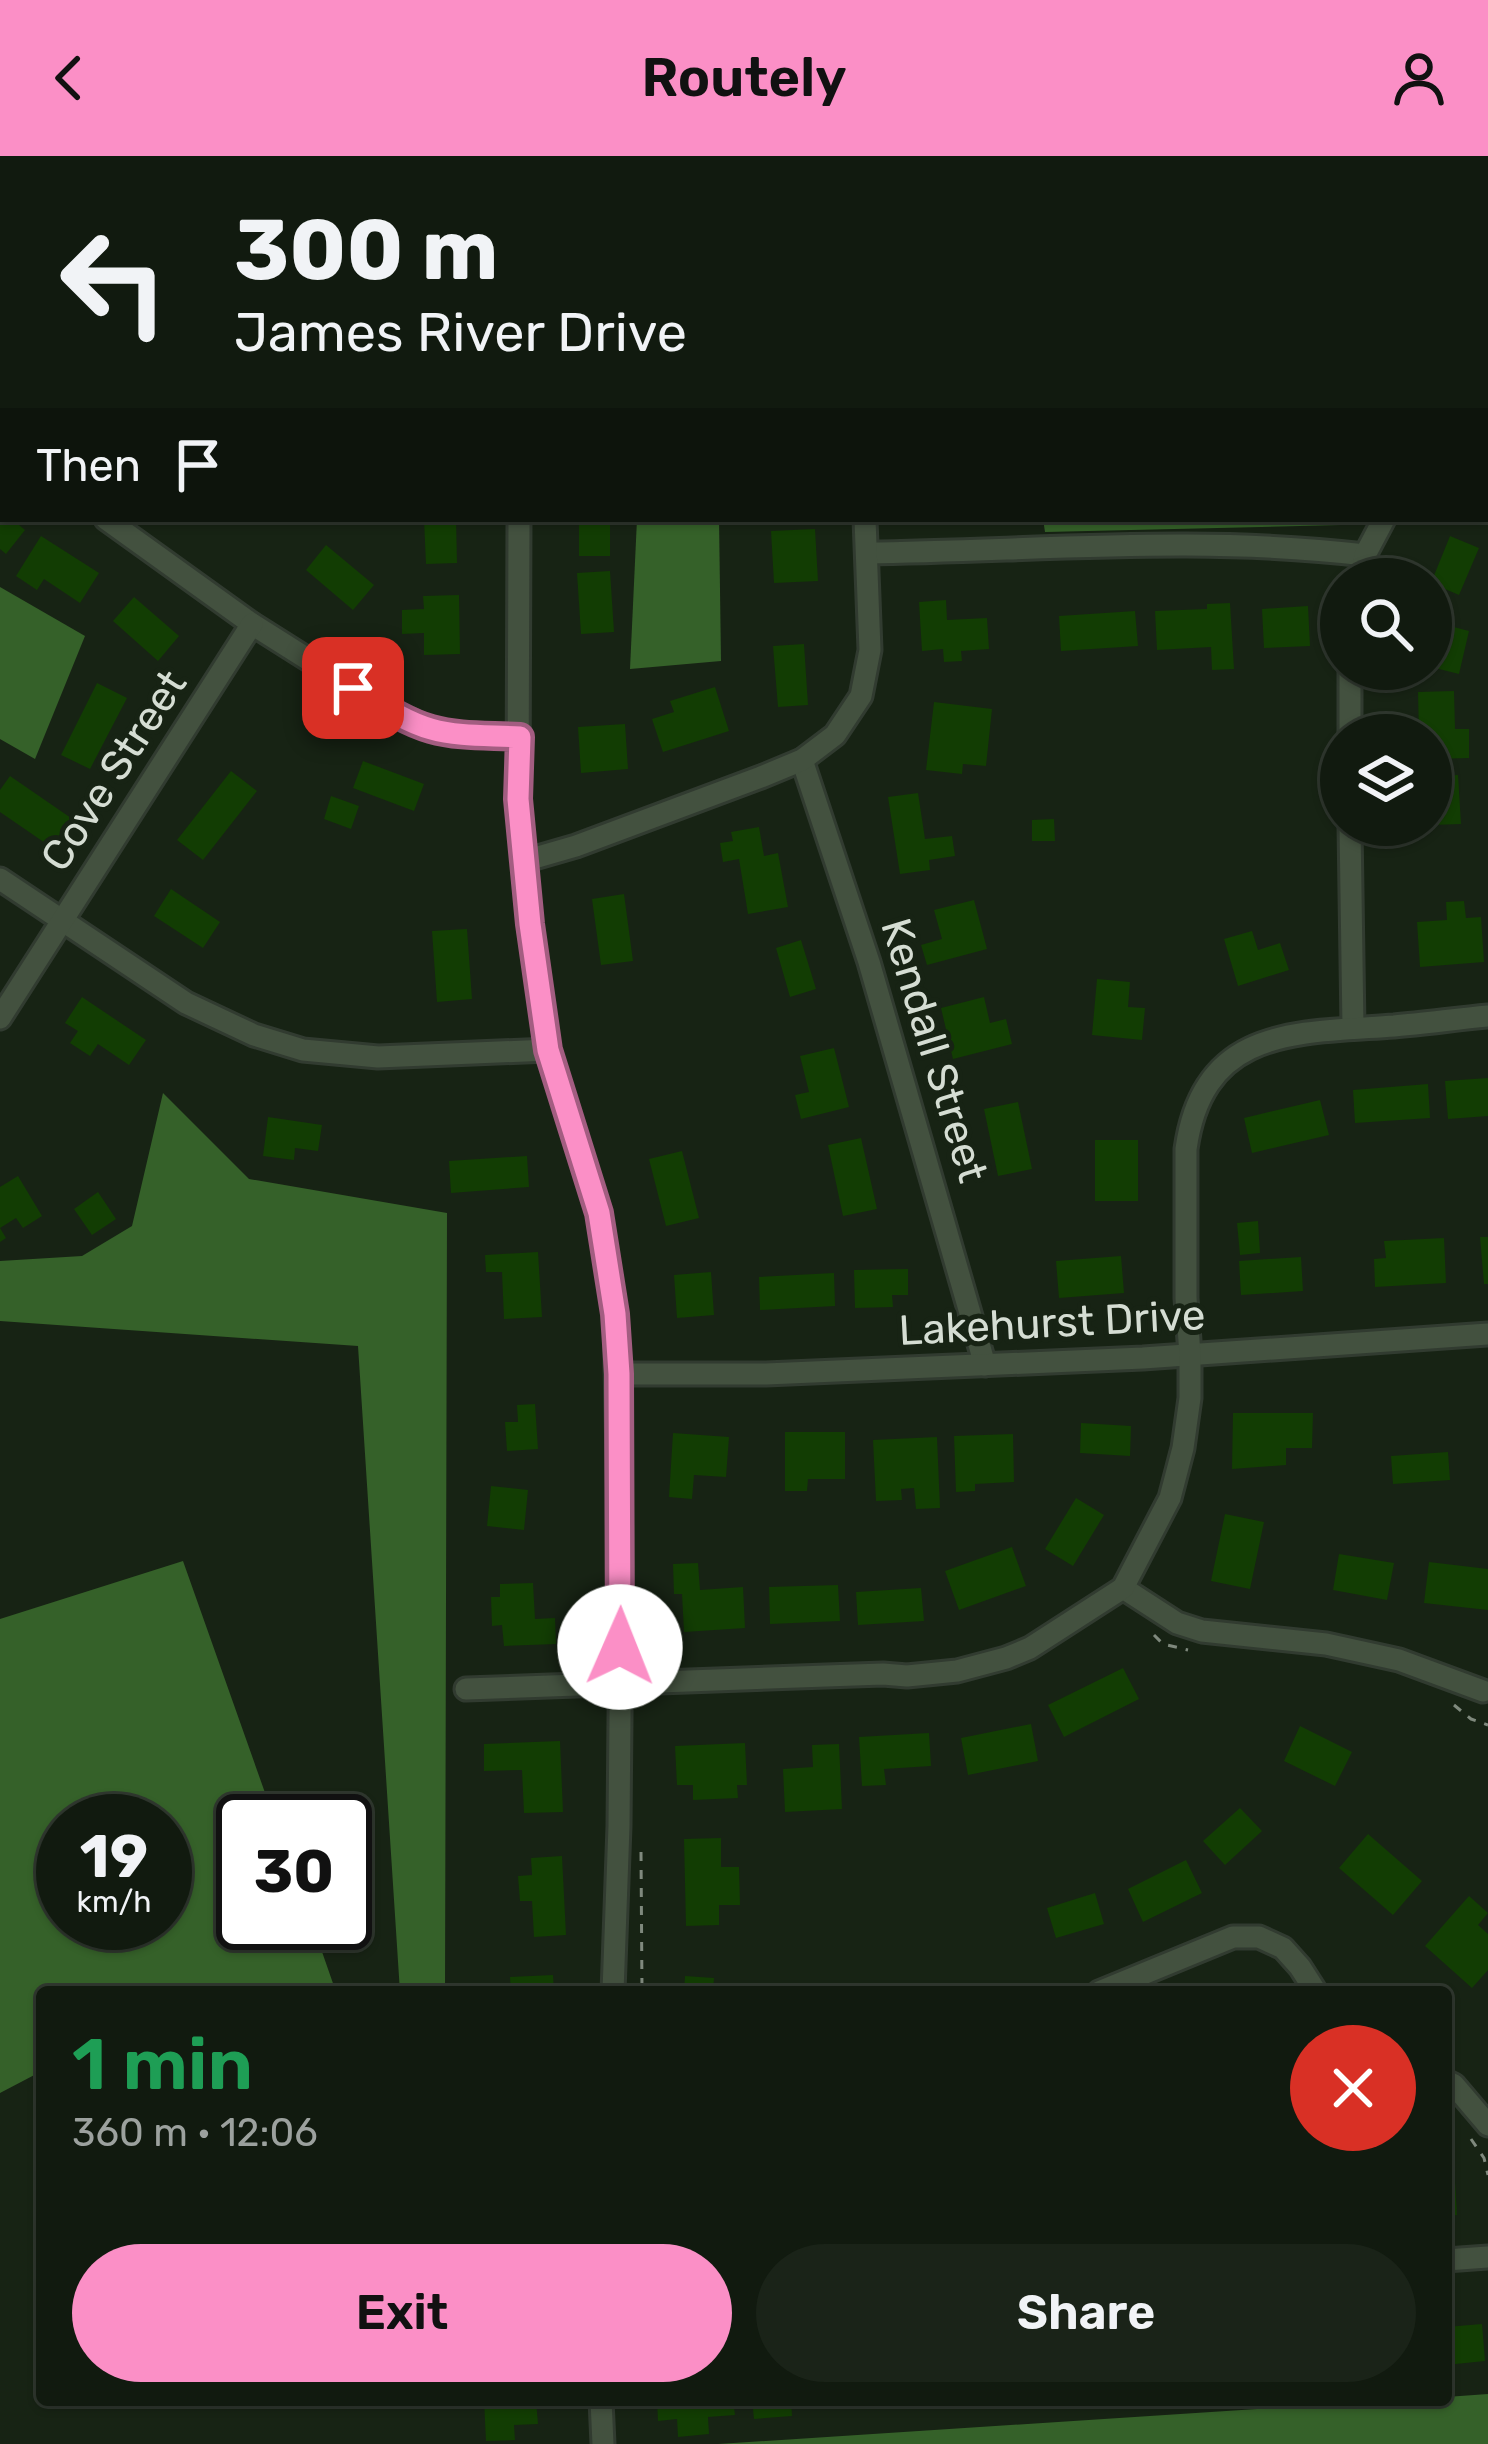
<!DOCTYPE html>
<html lang="en">
<head>
<meta charset="utf-8">
<style>
	:root { --surface:#111a0f; --page:#1a2318; --text:#f1f3f6; --muted:#9ca19e; --line:#30382f; --accent:#fb8fc6 }
	body { margin:0; font-family:Rubik,sans-serif; background:var(--page); color:var(--text); height:100vh; display:flex; flex-direction:column; font-size:45px; white-space:nowrap }
	* { box-sizing:border-box; margin:0 }
	p { font-size:39px; color:var(--muted) }
	.icon { flex:none; width:66px; height:66px; fill:none; stroke:currentColor; stroke-width:2; stroke-linecap:round; stroke-linejoin:round }
	.map { position:relative; flex:1; overflow:hidden }
	.details { position:absolute; left:36px; top:1830px; width:1416px; height:420px; display:flex; flex-direction:column; background:var(--surface); border-radius:12px; box-shadow:0 3px 9px #0004,0 0 0 3px var(--line) }
	.details>* { flex:none }
	.guide { position:absolute; left:0px; top:0px; width:1488px; height:366px; box-shadow:0 3px 9px #0004,0 0 0 3px var(--line); background:#111a0f; color:var(--text); overflow:hidden }
	.controls { position:absolute; left:1320px; top:402px; display:grid; gap:24px }
	.controls a { display:grid; place-items:center; width:132px; height:132px; border-radius:50%; background:var(--surface); box-shadow:0 3px 9px #0004,0 0 0 3px var(--line); font-size:60px }
	.speed { position:absolute; left:36px; top:1638px; display:flex; gap:24px; font-size:60px; font-weight:700; text-align:center }
	.speed>* { display:grid; place-content:center; width:156px; height:156px; border-radius:50%; background:var(--surface); box-shadow:0 3px 9px #0004,0 0 0 3px var(--line); line-height:1 }
	.speed small { font-size:30px; font-weight:400 }
	.speed .limit { border:6px solid #111; border-radius:18px; background:#fff; color:#111 }
	.pin { position:absolute; display:grid; place-items:center; width:102px; height:102px; color:#fff; margin:-51px; border-radius:24px; box-shadow:0 6px 18px #0006 }
	.me { position:absolute; width:132px; margin:-66px; rotate:1deg; stroke-linejoin:round; filter:drop-shadow(0 0 9px #0008) }
	.turn { display:flex; align-items:center; gap:42px; height:252px; padding:0 36px; font-size:54px }
	.turn .icon { width:156px; height:156px; stroke-width:2.5 }
	.turn b { display:block; font-size:84px; line-height:102px }
	.then { display:flex; align-items:center; height:114px; padding:0 36px; background:#0003; gap:24px; font-size:45px }
	.round { display:grid; place-items:center; flex:none; width:126px; height:126px; border-radius:63px; background:var(--page) }
	.headline { display:flex; align-items:center; justify-content:space-between; height:204px; padding:0 36px }
	h1 { font-size:72px; font-weight:600; line-height:90px; color:#1e9e55 }
	.primary-button { display:flex; gap:24px; margin-top:auto; padding:24px 36px }
	.primary-button a { flex:1; height:138px; border-radius:72px; background:var(--accent); color:#111; font-size:48px; font-weight:600; line-height:138px; text-align:center }
	.primary-button a+a { background:var(--page); color:var(--text) }
	header { display:flex; justify-content:space-between; align-items:center; height:156px; padding:0 36px; background:var(--accent); color:#111; font-size:54px; font-weight:600 }
	.map>svg:first-child { display:block }
	.forest { fill:#356129; fill-rule:evenodd }
	.building { fill:#123d03 }
	.lines { fill:none; stroke-linecap:round; stroke-linejoin:round }
	.minor-casing { stroke:#313b30; stroke-width:27 }
	.path { stroke:#7f897d; stroke-width:3; stroke-dasharray:9 9; stroke-linecap:butt }
	.minor { stroke:#43513f; stroke-width:21 }
	.route-casing { stroke:#a35d81; stroke-width:30 }
	.route { stroke:#fb8fc6; stroke-width:21 }
	.labels { text-anchor:middle; stroke-width:10; stroke-linejoin:round; paint-order:stroke }
	.street-label { font-size:42px; fill:#d5ddd3; stroke:#172314 }
</style>
</head>
<body>
<header><svg class="icon" aria-label="back" viewBox="0 0 24 24"><path d="M15 5l-7 7 7 7"/></svg>Routely<svg class="icon" aria-label="person" viewBox="0 0 24 24"><circle cx="12" cy="8" r="4"/><path d="M4 21q1-7 8-7t8 7"/></svg></header>
<div class="map">
<svg width="1488" height="2288" viewBox="0 0 1488 2288">
	<rect width="100%" height="100%" fill="#172314"/>
	<!-- forest -->
	<g class="forest">
		<polygon points="654,0 1081,0 1079,3 654,3"/>
		<polygon points="1224,0 1488,0 1488,65 1485,71 1485,3 1221,3"/>
		<polygon points="637,363 719,363 721,505 630,513"/>
		<polygon points="1043,363 1344,363 1341,369 1045,376"/>
		<polygon points="0,431 85,480 35,603 0,583"/>
		<polygon points="163,937 249,1023 447,1057 445,1836 400,1836 358,1190 0,1165 0,1105 82,1100 132,1070"/>
		<path d="M183 1405 275 1665H243V1767H312L336 1836H42V1915L0 1937V1463ZM63 1665H165V1767H63Z"/>
		<polygon points="1488,2238 1488,2288 718,2288 1397,2244 1446,2244 1446,2241"/>
	</g>
	<!-- building -->
	<g class="building">
		<polygon points="0,363 12,363 25,374 6,398 0,393"/>
		<polygon points="424,363 456,363 457,407 426,408"/>
		<rect x="579" y="363" width="31" height="37"/>
		<polygon points="815,373 818,425 774,427 771,375"/>
		<polygon points="41,380 99,417 80,447 44,423 37,434 16,420"/>
		<polygon points="1450,380 1479,392 1459,439 1431,427"/>
		<polygon points="326,389 374,429 353,454 306,414"/>
		<polygon points="610,415 614,476 581,478 577,417"/>
		<polygon points="459,439 460,498 424,499 424,477 402,478 402,454 424,453 423,440"/>
		<polygon points="134,441 179,480 158,505 113,465"/>
		<polygon points="946,444 947,464 987,462 989,493 961,495 962,505 944,506 943,493 922,495 919,446"/>
		<polygon points="1230,447 1234,513 1212,514 1211,491 1157,494 1155,455 1207,453 1207,448"/>
		<polygon points="1308,450 1310,490 1264,492 1262,453"/>
		<polygon points="1135,455 1138,490 1061,495 1059,460"/>
		<polygon points="1431,465 1469,475 1459,518 1431,511"/>
		<polygon points="804,488 808,549 778,551 773,490"/>
		<polygon points="97,527 127,542 90,613 61,599"/>
		<polygon points="715,531 729,575 663,596 652,563 674,556 670,545"/>
		<polygon points="1454,535 1455,573 1469,573 1469,602 1431,603 1431,579 1419,579 1418,536"/>
		<polygon points="934,546 992,553 986,610 963,608 962,618 926,614"/>
		<polygon points="625,568 628,613 581,617 578,571"/>
		<polygon points="363,605 424,628 414,655 353,632"/>
		<polygon points="231,615 257,635 203,704 177,684"/>
		<polygon points="1458,619 1461,668 1431,669 1431,620"/>
		<polygon points="10,620 71,662 51,691 0,656 0,634"/>
		<polygon points="918,637 925,683 952,680 955,700 929,704 930,714 900,718 888,641"/>
		<polygon points="331,640 359,650 351,673 324,663"/>
		<polygon points="1054,663 1055,685 1032,685 1032,664"/>
		<polygon points="759,671 764,700 778,697 788,751 748,758 739,703 723,706 720,687 733,685 731,676"/>
		<polygon points="171,733 220,766 203,792 154,760"/>
		<polygon points="624,738 633,805 601,809 592,743"/>
		<polygon points="974,744 987,793 927,809 921,789 942,783 934,754"/>
		<polygon points="1464,745 1466,762 1481,761 1484,806 1420,811 1417,766 1447,764 1446,746"/>
		<polygon points="467,773 472,843 437,846 432,775"/>
		<polygon points="1252,775 1258,794 1280,787 1289,814 1238,830 1224,783"/>
		<polygon points="801,784 816,833 790,841 776,792"/>
		<polygon points="1097,823 1130,826 1128,851 1145,852 1142,884 1092,879"/>
		<polygon points="82,841 146,884 129,909 98,888 90,900 70,887 78,875 65,867"/>
		<polygon points="984,841 990,867 1006,863 1012,888 953,903 941,852"/>
		<polygon points="834,892 849,951 801,963 795,939 809,936 800,900"/>
		<polygon points="1488,922 1488,960 1448,963 1445,925"/>
		<polygon points="1428,928 1430,962 1355,967 1353,934"/>
		<polygon points="1320,944 1329,979 1252,997 1244,962"/>
		<polygon points="1018,946 1032,1013 998,1020 984,953"/>
		<polygon points="268,961 322,969 318,995 295,992 294,1004 263,1000"/>
		<polygon points="861,982 877,1053 843,1060 828,989"/>
		<rect x="1095" y="984" width="43" height="61"/>
		<polygon points="682,995 699,1062 666,1070 649,1003"/>
		<polygon points="527,1000 529,1031 451,1037 449,1005"/>
		<polygon points="18,1020 42,1060 23,1072 16,1062 0,1072 6,1082 0,1086 0,1031"/>
		<polygon points="98,1036 116,1063 92,1079 74,1053"/>
		<polygon points="1258,1065 1260,1097 1240,1099 1237,1067"/>
		<polygon points="1480,1081 1488,1081 1488,1128 1484,1128"/>
		<polygon points="1444,1082 1446,1127 1375,1131 1374,1103 1386,1102 1384,1085"/>
		<polygon points="538,1096 542,1161 504,1163 502,1116 486,1116 485,1099"/>
		<polygon points="1121,1100 1124,1137 1059,1142 1056,1105"/>
		<polygon points="1301,1101 1303,1135 1241,1139 1239,1105"/>
		<polygon points="908,1113 908,1139 892,1139 893,1151 855,1152 854,1114"/>
		<polygon points="711,1116 714,1159 677,1162 674,1119"/>
		<polygon points="834,1117 835,1150 760,1154 759,1121"/>
		<polygon points="535,1248 538,1293 507,1295 505,1266 518,1266 517,1249"/>
		<polygon points="1233,1257 1313,1257 1312,1292 1286,1292 1286,1309 1232,1313"/>
		<polygon points="1081,1267 1131,1270 1130,1300 1080,1297"/>
		<polygon points="785,1276 845,1276 845,1323 808,1323 807,1335 785,1335"/>
		<polygon points="673,1277 729,1281 726,1321 694,1319 692,1343 669,1341"/>
		<polygon points="1013,1278 1014,1326 975,1328 975,1335 956,1336 954,1280"/>
		<polygon points="937,1281 940,1352 916,1353 914,1332 901,1333 902,1344 876,1345 873,1284"/>
		<polygon points="1448,1296 1450,1324 1393,1328 1391,1300"/>
		<polygon points="491,1330 528,1334 524,1374 487,1370"/>
		<polygon points="1076,1342 1104,1359 1073,1410 1045,1393"/>
		<polygon points="1225,1358 1264,1366 1250,1433 1211,1425"/>
		<polygon points="1012,1391 1026,1430 959,1454 945,1415"/>
		<polygon points="1339,1398 1394,1407 1387,1444 1333,1434"/>
		<polygon points="1429,1406 1488,1413 1488,1454 1424,1447"/>
		<polygon points="698,1407 700,1434 743,1431 745,1472 684,1476 682,1438 674,1438 673,1408"/>
		<polygon points="533,1427 535,1463 555,1462 556,1488 504,1490 502,1469 492,1470 491,1441 500,1441 500,1428"/>
		<polygon points="838,1429 840,1465 770,1468 769,1431"/>
		<polygon points="921,1432 924,1465 858,1469 856,1436"/>
		<polygon points="1123,1512 1139,1543 1064,1581 1048,1549"/>
		<polygon points="1031,1568 1038,1605 968,1619 961,1582"/>
		<polygon points="1300,1570 1352,1596 1335,1630 1284,1605"/>
		<polygon points="929,1577 931,1610 884,1613 886,1629 862,1630 859,1581"/>
		<polygon points="560,1585 563,1656 524,1657 522,1614 484,1615 484,1588"/>
		<polygon points="745,1587 747,1629 737,1629 738,1642 693,1644 693,1629 677,1629 675,1590"/>
		<polygon points="839,1588 842,1653 785,1656 783,1613 813,1611 812,1589"/>
		<polygon points="1240,1652 1262,1675 1225,1709 1203,1685"/>
		<polygon points="1368,1678 1422,1725 1393,1759 1339,1712"/>
		<polygon points="721,1682 721,1711 739,1711 740,1749 719,1749 719,1769 686,1770 684,1683"/>
		<polygon points="562,1700 566,1779 534,1781 532,1745 520,1745 518,1720 532,1719 531,1702"/>
		<polygon points="1186,1704 1202,1737 1143,1766 1128,1733"/>
		<polygon points="1095,1737 1104,1768 1056,1782 1047,1752"/>
		<polygon points="1469,1740 1488,1757 1478,1769 1488,1778 1488,1814 1472,1832 1425,1790"/>
		<polygon points="553,1819 554,1836 511,1836 510,1821"/>
		<polygon points="685,1820 714,1822 713,1836 684,1836"/>
		<polygon points="1454,2007 1457,2059 1446,2060 1446,2008"/>
		<polygon points="1482,2168 1485,2205 1446,2209 1446,2171"/>
		<polygon points="484,2244 536,2244 538,2268 514,2269 515,2284 486,2285"/>
		<polygon points="657,2244 733,2244 735,2259 708,2261 709,2278 678,2281 677,2263 658,2265"/>
		<polygon points="752,2244 791,2244 792,2260 754,2263"/>
		<polygon points="845,2244 911,2244 911,2247 845,2252"/>
	</g>
	<g class="lines">
		<defs>
			<g id="minor">
				<polyline points="184,3 184,0"/>
				<polyline points="519,3 519,0"/>
				<polyline points="1485,151 1488,145"/>
				<polyline points="0,286 3,288"/>
				<polyline points="106,363 252,468 385,552 429,572 451,577 520,581"/>
				<polyline points="519,363 518,643 529,768 548,894 599,1057 615,1158 621,1456 619,1670 613,1836"/>
				<path d="M867 397C1033 395 1200 379 1365 399"/>
				<polyline points="1361,423 1365,399 1384,363"/>
				<polyline points="1350,579 1350,513"/>
				<polyline points="802,604 869,806 985,1209"/>
				<polyline points="1350,669 1353,872"/>
				<polyline points="524,705 576,690 761,621 802,604 835,579 861,540 870,494 865,363"/>
				<polyline points="0,723 186,847 254,879 303,894 378,901 548,894"/>
				<polyline points="0,862 252,468"/>
				<polyline points="619,1218 766,1218 1143,1202 1488,1178"/>
				<polyline points="1123,1432 1177,1467 1202,1475 1326,1488 1399,1504 1483,1535"/>
				<path d="M466 1533 883 1518 907 1520 957 1515 1006 1502 1030 1492 1123 1432 1170 1342 1183 1292 1190 1242V1199L1186 1142V993C1203 871 1296 877 1394 870 1426 867 1457 863 1488 860"/>
				<polyline points="1099,1836 1233,1781 1259,1781 1283,1792 1300,1811 1316,1836"/>
				<polyline points="1446,1925 1454,1929 1488,1969"/>
				<polyline points="1446,2104 1488,2101"/>
				<polyline points="601,2244 603,2288"/>
			</g>
		</defs>
		<!-- minor casing -->
		<use href="#minor" class="minor-casing"/>
		<!-- path -->
		<g class="path">
			<polyline points="1485,194 1488,188"/>
			<polyline points="1373,669 1373,683"/>
			<polyline points="1154,1479 1163,1488 1188,1494"/>
			<polyline points="1454,1549 1471,1563 1488,1569"/>
			<polyline points="641,1696 642,1836"/>
			<polyline points="1471,1983 1484,2002 1488,2019"/>
		</g>
		<!-- minor -->
		<use href="#minor" class="minor"/>
	</g>
	<g class="lines">
		<defs>
			<path id="route" d="M353 532C378 547 403 565 431 573 459 581 491 579 520 581L518 643 530 768 548 894 599 1057 615 1158 619 1218 620 1491"/>
		</defs>
		<!-- route casing -->
		<use href="#route" class="route-casing"/>
		<!-- route -->
		<use href="#route" class="route"/>
	</g>
	<g class="labels">
		<!-- street labels -->
		<g class="street-label">
			<text transform="translate(113 614) rotate(-57)" y="15">Cove Street</text>
			<text transform="translate(935 894) rotate(73)" y="15">Kendall Street</text>
			<text transform="translate(1052 1166) rotate(-3)" y="15">Lakehurst Drive</text>
		</g>
	</g>
</svg>
<div class="controls">
<a><svg class="icon" aria-label="search" viewBox="0 0 24 24"><circle cx="10" cy="10" r="6"/><path d="M15 15l6 6"/></svg></a>
<a><svg class="icon" aria-label="layers" viewBox="0 0 24 24"><path d="M12 4l9 5-9 5-9-5zM3 14l9 5 9-5"/></svg></a>
</div>
<div class="speed"><div>19<small>km/h</small></div><div class="limit">30</div></div>
<div class="pin" style="left:353px;top:532px;background:#d93025"><svg class="icon" aria-label="arrive" viewBox="0 0 24 24"><path d="M6 21V4h12l-3 4 3 4H6"/></svg></div>
<svg class="me" style="left:620px;top:1491px" viewBox="-20 -20 40 40"><circle r="19" fill="#fff"/><path d="M0-13L10 11 0 6-10 11z" fill="#fb8fc6"/></svg>
<div class="guide">
<div class="turn"><svg class="icon" aria-label="left" viewBox="0 0 24 24"><path d="M17 20v-9H6M10 6l-5 5 5 5"/></svg><div><b>300 m</b>James River Drive</div></div>
<div class="then">Then<svg class="icon" aria-label="arrive" viewBox="0 0 24 24"><path d="M6 21V4h12l-3 4 3 4H6"/></svg></div>
</div>
<section class="details">
<div class="headline"><div><h1>1 min</h1><p>360 m · 12:06</p></div><a class="round" style="background:#d93025;color:#fff"><svg class="icon" aria-label="close" viewBox="0 0 24 24"><path d="M6 6l12 12M18 6L6 18"/></svg></a></div>
<div class="primary-button"><a>Exit</a><a>Share</a></div>
</section>
</div>
</body>
</html>
